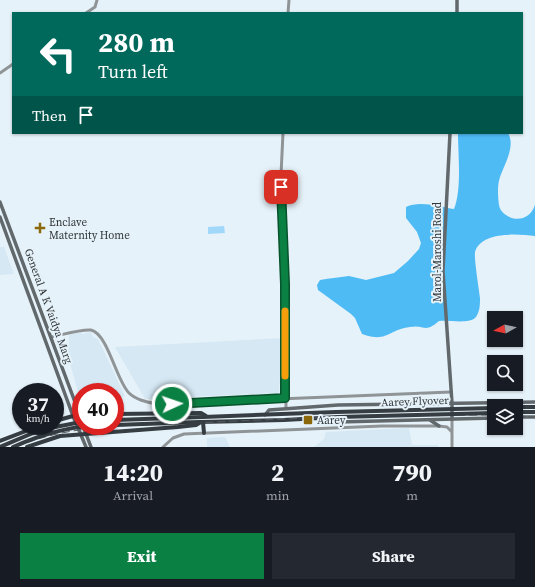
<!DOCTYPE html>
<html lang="en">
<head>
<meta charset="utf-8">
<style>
	:root { --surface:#171b24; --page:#242831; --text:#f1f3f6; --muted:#9ea1a6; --accent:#0b8043 }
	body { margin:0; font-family:"Source Serif 4",serif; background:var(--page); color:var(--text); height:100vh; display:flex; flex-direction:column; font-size:15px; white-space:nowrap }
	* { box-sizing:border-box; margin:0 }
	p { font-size:13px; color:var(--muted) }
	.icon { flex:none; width:22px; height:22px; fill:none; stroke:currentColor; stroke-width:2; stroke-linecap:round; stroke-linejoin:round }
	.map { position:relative; height:447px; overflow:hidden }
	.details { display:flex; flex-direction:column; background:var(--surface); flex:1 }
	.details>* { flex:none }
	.top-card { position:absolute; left:12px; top:12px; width:511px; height:122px; border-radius:0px; box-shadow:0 1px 3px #0004; background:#00695c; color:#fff; overflow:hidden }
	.needle { width:26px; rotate:262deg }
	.controls { position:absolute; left:487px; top:311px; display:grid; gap:8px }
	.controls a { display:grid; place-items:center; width:36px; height:36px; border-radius:0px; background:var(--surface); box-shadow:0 1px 3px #0004; font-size:20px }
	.speed { position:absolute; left:12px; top:383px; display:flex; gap:8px; font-size:20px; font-weight:700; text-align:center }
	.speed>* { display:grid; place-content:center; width:52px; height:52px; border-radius:50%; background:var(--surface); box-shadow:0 1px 3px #0004; line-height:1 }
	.speed small { font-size:10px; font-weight:400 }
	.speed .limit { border:6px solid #d22; background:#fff; color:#111 }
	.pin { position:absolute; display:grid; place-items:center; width:34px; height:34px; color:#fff; margin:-17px; border-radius:8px; box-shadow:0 2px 6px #0006 }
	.me { position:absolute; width:44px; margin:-22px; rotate:87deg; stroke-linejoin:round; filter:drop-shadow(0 0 3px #0008) }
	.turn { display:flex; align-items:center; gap:14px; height:84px; padding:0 20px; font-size:18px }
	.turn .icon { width:52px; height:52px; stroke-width:2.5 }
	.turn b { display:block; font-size:28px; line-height:34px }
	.then { display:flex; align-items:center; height:38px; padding:0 20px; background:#0003; gap:8px; font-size:15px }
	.eta { display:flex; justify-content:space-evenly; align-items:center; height:68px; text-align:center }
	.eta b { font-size:24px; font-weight:800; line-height:28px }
	.button { display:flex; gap:8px; margin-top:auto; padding:8px 20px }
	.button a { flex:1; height:46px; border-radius:0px; background:var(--accent); color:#fff; font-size:16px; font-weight:800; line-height:46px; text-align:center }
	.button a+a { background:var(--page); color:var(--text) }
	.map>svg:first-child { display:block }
	.built { fill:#d5e8f4 }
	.green { fill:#a1d8f9 }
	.forest { fill:#4ebbf5 }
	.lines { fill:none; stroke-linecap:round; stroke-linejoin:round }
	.tertiary { stroke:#8f9497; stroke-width:3 }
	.secondary { stroke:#62696d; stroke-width:3.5 }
	.trunk { stroke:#363e44; stroke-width:4 }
	.rail { stroke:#565d60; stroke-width:1; stroke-dasharray:8 4; stroke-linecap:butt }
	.trunk-bridge { stroke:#363e44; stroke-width:4 }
	.route-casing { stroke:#07532c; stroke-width:10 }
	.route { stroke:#0b8043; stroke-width:7 }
	.slow { stroke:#f59e0b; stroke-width:7 }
	.poi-dot { fill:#8b690a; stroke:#e6f2f9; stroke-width:1.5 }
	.labels { text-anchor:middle; stroke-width:4; stroke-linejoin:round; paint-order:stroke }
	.poi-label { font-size:11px; fill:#313639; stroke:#e6f2f9; text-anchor:start }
	.street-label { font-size:11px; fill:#313639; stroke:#e6f2f9 }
</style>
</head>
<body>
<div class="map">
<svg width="535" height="447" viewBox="0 0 535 447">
	<rect width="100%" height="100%" fill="#e6f2f9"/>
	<!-- built -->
	<g class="built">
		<polygon points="0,247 4,247 14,274 0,275"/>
		<polygon points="81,331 82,334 91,332 93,337 98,339 125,396 118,399 115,402 115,392 81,392 81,403 68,356 69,335"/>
		<polygon points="282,338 279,393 145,399 115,347"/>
		<polygon points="409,428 412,445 438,445 438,447 314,447 324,439 326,432"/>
		<polygon points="225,437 230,447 207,447 207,438"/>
	</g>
	<!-- green -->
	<polygon class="green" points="224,226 225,233 208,234 208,227"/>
	<!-- forest -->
	<path class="forest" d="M458 133H508C516 146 504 165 500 177 497 186 498 197 499 205 500 210 502 212 506 215 517 223 531 218 535 205V236C518 234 481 231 475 252 474 259 479 289 480 298 480 304 480 313 475 318 468 324 449 320 439 321 424 334 425 324 410 327 387 330 388 343 362 334L355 318 351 314 318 290 317 285 320 280 326 279 349 276 366 280 394 273 408 261 419 249 421 243 417 232 406 218V207C420 200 440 207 454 209 462 189 458 154 458 133Z"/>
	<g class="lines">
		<!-- tertiary -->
		<g class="tertiary">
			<polyline points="86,13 95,7 97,0"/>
			<polyline points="288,13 289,0"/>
			<polyline points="0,73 13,64"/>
			<polyline points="283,133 281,175 285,284 286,408"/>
			<path d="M51 337C62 335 80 329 91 330 108 334 116 380 129 393 136 400 147 402 157 404L451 392"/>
			<polyline points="452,419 452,447"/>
			<polyline points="163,447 173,438 184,434 382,426 439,426 447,427 451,431"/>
		</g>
		<!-- secondary -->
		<g class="secondary">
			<polyline points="457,13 457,0"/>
			<polyline points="450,133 443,271 452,403 452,419"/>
			<polyline points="0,202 81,418"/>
			<polyline points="0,217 73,416 86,447"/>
			<polyline points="265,415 269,410 338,405 535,402"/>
			<polyline points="516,417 535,417"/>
			<polyline points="330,418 338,422 494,418"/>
			<polyline points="430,420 439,426"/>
			<polyline points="83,426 91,447"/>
		</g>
		<!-- trunk -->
		<g class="trunk">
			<polyline points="115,414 201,413 206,416"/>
			<polyline points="203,417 336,412"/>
			<polyline points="55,421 73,416 81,416"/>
			<polyline points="200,422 284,420 338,417"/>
			<polyline points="203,422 204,433"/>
			<polyline points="0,441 39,426"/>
			<polyline points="0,447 40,430"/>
			<polyline points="27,447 60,436 178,427 196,425 201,422"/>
		</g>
		<!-- rail -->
		<g class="rail">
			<polyline points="516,417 535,417"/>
			<path d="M16 447C72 423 135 426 195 423 294 418 394 415 494 415"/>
		</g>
		<!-- trunk-bridge -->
		<g class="trunk-bridge">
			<polyline points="516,407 535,407"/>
			<polyline points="336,412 494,408"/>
			<polyline points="516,412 535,412"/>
			<polyline points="338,417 494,413"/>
			<polyline points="115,420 203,417"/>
			<polyline points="115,425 199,422"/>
			<polyline points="40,430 81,422"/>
			<path d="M13 447C38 436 63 428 90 426"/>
		</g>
	</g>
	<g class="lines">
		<defs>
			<polyline id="route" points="172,404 285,398 285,284 281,187"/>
		</defs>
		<!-- route casing -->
		<use href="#route" class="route-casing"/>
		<!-- route -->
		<use href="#route" class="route"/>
		<!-- slow -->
		<polyline class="slow" points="285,311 285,376"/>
	</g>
	<!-- markers -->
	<g class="poi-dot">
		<path d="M38 222h4v4h4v4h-4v4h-4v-4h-4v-4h4z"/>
		<rect x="303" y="415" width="10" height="10" rx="2"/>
	</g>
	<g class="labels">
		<!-- poi labels -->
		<g class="poi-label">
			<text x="49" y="226">Enclave<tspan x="49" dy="13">Maternity Home</tspan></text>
			<text x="317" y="424">Aarey</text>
		</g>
		<!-- street labels -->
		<g class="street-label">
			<text transform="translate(437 252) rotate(-90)" y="4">Marol-Maroshi Road</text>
			<text transform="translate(49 306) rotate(70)" y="4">General A K Vaidya Marg</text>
			<text transform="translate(415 401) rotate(-2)" y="4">Aarey Flyover</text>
		</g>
	</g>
</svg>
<div class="controls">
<a><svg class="needle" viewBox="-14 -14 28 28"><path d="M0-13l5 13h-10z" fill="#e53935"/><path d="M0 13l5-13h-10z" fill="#9ea1a6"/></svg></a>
<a><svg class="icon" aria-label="search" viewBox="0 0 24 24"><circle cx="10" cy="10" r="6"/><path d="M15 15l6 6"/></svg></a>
<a><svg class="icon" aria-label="layers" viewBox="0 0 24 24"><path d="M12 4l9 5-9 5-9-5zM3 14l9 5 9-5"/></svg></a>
</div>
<div class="speed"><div>37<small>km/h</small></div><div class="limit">40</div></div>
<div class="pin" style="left:281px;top:187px;background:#d93025"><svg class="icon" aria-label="arrive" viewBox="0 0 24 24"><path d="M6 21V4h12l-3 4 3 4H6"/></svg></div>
<svg class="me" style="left:172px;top:404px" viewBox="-20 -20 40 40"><circle r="17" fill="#0b8043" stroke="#fff" stroke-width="3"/><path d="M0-11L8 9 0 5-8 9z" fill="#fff"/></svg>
<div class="top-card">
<div class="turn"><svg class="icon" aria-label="left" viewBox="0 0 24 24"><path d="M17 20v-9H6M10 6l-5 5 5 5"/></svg><div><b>280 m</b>Turn left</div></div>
<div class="then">Then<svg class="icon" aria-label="arrive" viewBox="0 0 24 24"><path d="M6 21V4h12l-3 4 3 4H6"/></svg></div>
</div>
</div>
<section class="details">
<div class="eta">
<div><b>14:20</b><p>Arrival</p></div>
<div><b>2</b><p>min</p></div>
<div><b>790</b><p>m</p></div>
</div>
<div class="button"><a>Exit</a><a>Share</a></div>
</section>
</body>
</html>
